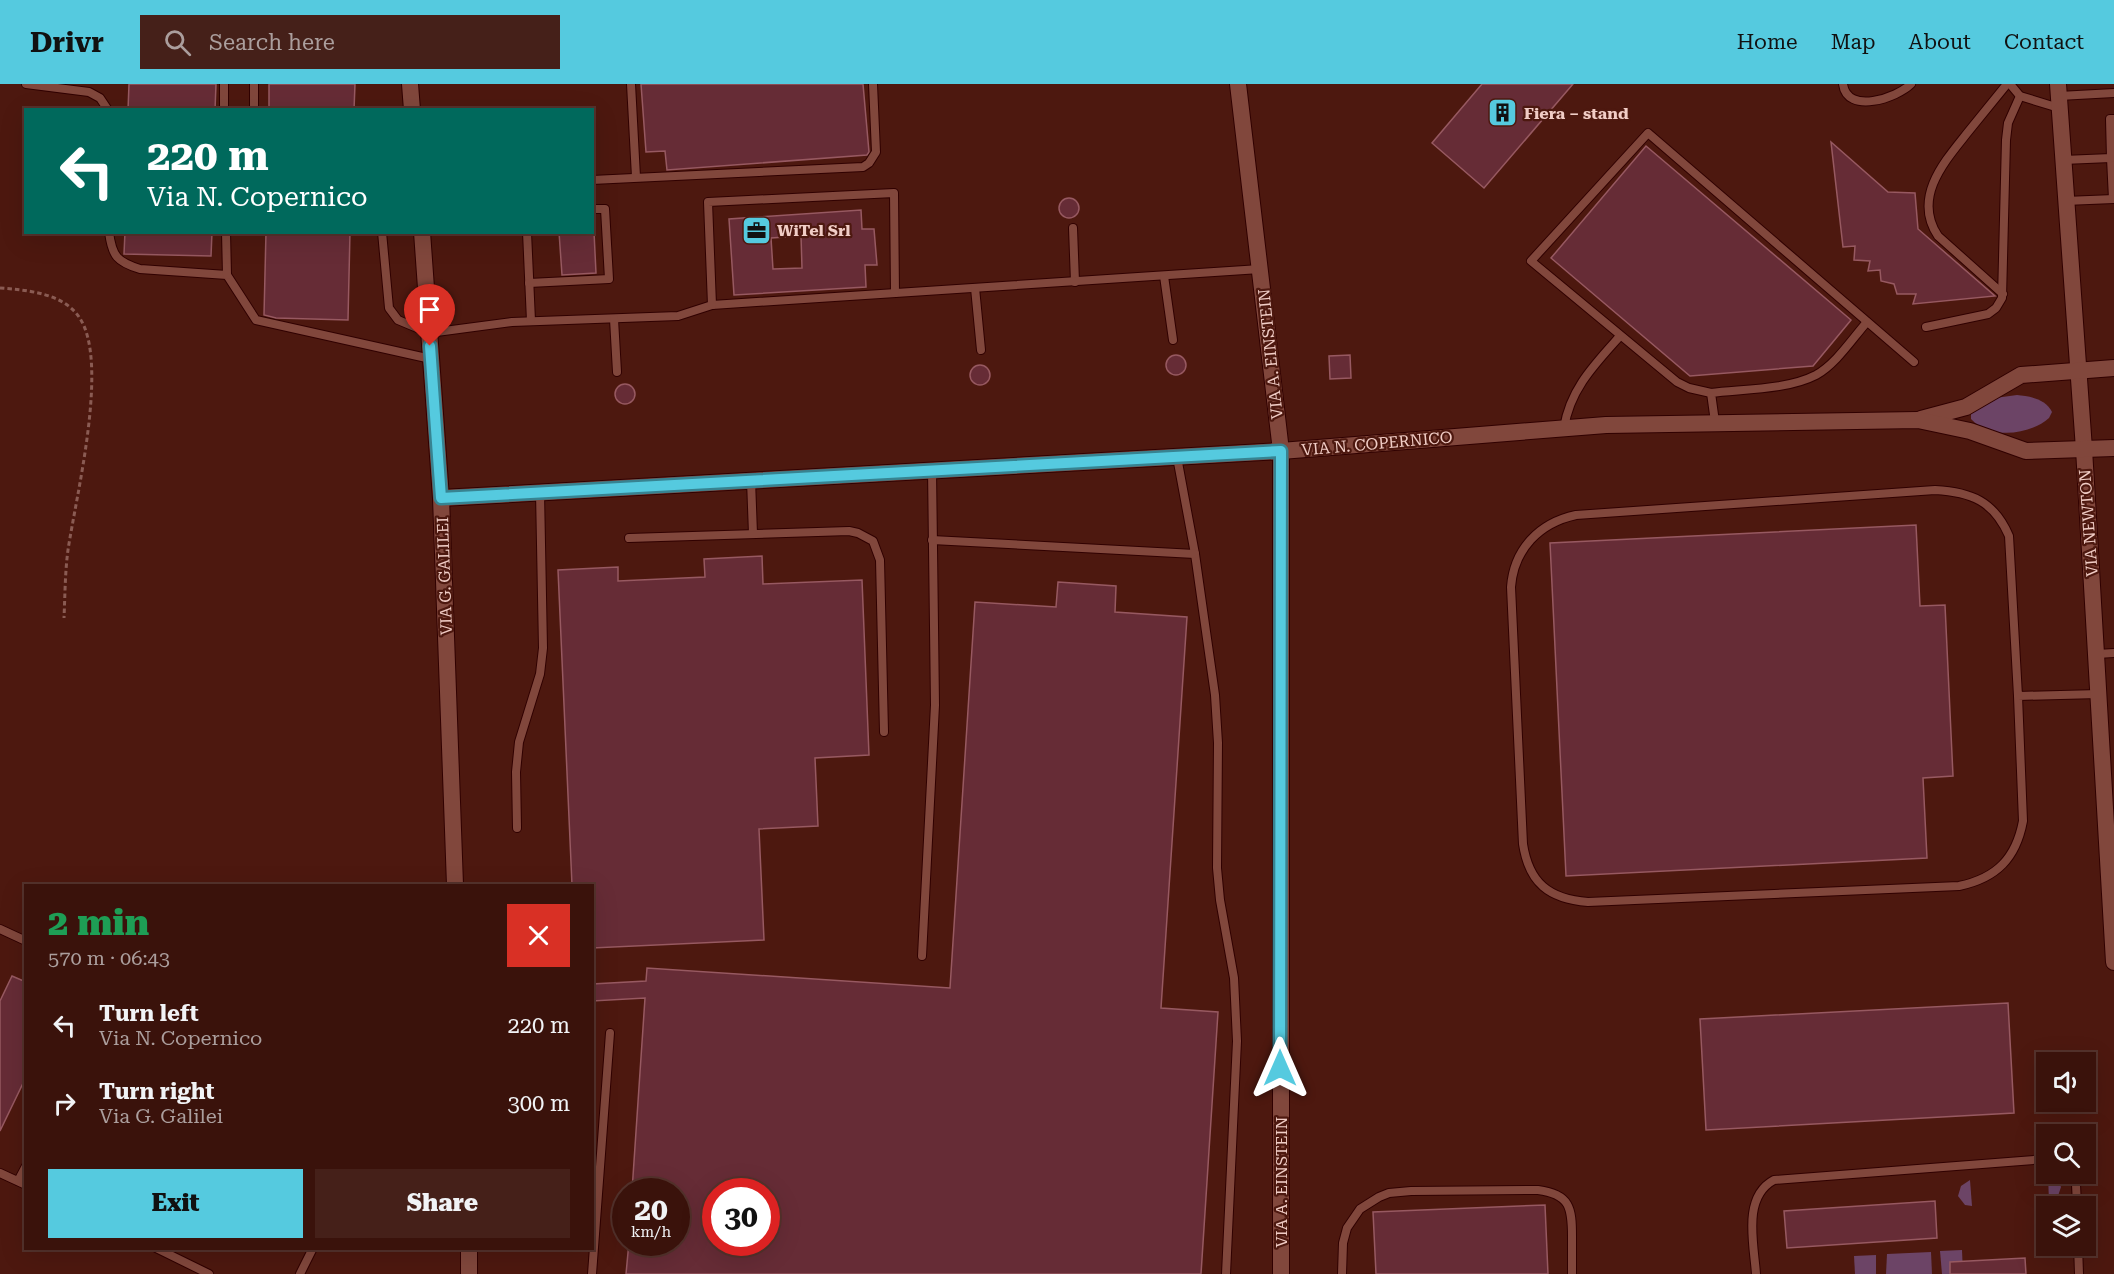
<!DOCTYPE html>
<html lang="en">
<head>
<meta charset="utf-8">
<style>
	:root { --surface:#3a120b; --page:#452019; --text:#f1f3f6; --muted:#ab9e9d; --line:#54322c; --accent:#55cadf }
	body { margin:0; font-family:"Roboto Serif",serif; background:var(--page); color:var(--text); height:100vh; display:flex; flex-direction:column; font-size:22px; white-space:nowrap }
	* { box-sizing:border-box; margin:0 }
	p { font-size:20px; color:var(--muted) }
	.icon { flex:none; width:33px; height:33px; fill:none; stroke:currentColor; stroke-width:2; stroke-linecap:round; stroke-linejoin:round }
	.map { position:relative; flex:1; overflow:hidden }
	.side { position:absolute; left:24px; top:800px; width:570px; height:366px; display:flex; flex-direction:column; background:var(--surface); border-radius:0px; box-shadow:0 6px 24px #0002,0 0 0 2px var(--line) }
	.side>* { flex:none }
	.banner { position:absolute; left:24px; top:24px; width:570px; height:126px; border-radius:0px; box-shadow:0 6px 24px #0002,0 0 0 2px var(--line); background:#00695c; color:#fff; overflow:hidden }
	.fabs { position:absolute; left:2036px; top:968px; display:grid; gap:12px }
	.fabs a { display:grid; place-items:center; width:60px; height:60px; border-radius:0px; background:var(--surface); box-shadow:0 6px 24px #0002,0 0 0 2px var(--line); font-size:30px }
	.speed { position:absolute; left:612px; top:1094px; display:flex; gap:12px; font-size:30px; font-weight:700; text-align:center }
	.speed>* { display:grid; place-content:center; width:78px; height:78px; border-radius:50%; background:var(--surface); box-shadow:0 6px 24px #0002,0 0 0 2px var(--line); line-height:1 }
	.speed small { font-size:15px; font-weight:400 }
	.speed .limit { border:9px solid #d22; background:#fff; color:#111 }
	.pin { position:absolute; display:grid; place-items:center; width:51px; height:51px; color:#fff; margin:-62px -26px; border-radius:50% 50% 50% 0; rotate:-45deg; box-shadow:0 0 6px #0007 }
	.pin .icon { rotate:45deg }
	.me { position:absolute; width:66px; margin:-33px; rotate:0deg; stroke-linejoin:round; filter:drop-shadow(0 0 4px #0008) }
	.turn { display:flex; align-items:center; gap:21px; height:126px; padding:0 24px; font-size:27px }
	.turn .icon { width:78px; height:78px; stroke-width:2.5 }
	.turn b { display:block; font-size:42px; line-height:51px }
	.round { display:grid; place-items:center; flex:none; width:63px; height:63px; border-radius:0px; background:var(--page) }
	.headline { display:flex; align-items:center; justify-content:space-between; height:102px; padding:0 24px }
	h1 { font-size:36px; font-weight:800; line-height:45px; color:#1e9e55 }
	.primary-button { display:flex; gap:12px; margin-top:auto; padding:12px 24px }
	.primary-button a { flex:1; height:69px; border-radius:0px; background:var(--accent); color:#111; font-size:24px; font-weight:800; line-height:69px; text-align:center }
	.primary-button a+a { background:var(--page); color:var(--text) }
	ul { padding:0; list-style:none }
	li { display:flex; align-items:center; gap:18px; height:78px; padding:0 24px }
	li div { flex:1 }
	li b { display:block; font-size:22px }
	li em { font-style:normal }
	header { display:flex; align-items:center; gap:36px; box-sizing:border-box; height:84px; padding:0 30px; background:var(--accent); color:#111 }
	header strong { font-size:28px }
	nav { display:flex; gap:33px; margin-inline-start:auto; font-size:21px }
	.search { width:420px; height:54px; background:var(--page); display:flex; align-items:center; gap:15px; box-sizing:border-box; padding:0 21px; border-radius:0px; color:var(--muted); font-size:22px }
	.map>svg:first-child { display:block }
	.green { fill:#6c4466 }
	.building { fill:#662c36; stroke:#975961; stroke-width:1.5; fill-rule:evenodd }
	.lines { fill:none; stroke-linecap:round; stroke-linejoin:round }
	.service-casing { stroke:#300000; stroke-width:10 }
	.minor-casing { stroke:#300000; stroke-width:18 }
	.path { stroke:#8a5b53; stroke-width:3; stroke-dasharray:4.5 3; stroke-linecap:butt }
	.service { stroke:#81473c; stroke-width:8 }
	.minor { stroke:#81473c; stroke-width:16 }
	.route-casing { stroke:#378391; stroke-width:15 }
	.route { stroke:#55cadf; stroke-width:10 }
	.labels { text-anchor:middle; stroke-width:4.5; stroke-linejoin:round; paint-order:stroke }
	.poi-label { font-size:16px; font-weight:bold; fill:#f1cdc6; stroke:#4d180f; text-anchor:start }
	.street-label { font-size:16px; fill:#f1cdc6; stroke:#4d180f }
</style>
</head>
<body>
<header>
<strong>Drivr</strong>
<div class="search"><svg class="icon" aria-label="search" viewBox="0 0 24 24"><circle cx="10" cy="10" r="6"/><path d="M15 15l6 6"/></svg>Search here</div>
<nav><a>Home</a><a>Map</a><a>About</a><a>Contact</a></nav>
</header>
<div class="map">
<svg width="2114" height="1190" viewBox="0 0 2114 1190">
	<rect width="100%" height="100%" fill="#4d180f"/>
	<!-- green -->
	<g class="green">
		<path d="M2017 311C2029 312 2046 315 2052 328L2049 334C2030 351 1990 356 1971 335V329L1995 314Z"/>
		<polygon points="2048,1091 2057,1094 2061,1103 2058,1112 2049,1118"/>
		<polygon points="1970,1096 1972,1122 1965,1121 1958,1112 1961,1102"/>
		<polygon points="1962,1166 1963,1190 1942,1190 1940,1167"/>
		<polygon points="1931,1168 1932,1190 1886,1190 1887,1170"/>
		<polygon points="1876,1171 1876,1190 1855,1190 1854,1172"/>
	</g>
	<!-- building -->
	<g class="building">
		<polygon points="129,0 216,0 215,26 128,26"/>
		<polygon points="269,0 355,0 354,26 269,26"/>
		<polygon points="641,0 863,0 869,68 867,71 667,86 665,67 646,68"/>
		<polygon points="1482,0 1573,0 1484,104 1432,59"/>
		<polygon points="1831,58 1888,108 1915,109 1918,145 1995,212 1913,220 1916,210 1897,210 1894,200 1881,197 1880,186 1868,187 1870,177 1854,176 1855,162 1843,163"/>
		<polygon points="1646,62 1851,236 1813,282 1690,292 1551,174"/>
		<circle cx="1069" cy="124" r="10"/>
		<path d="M861 126 862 145H874L877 181H865L866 203 734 211 729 135ZM801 152 802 184 773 185 771 154Z"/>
		<polygon points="125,148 212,148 211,172 124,170"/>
		<polygon points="266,148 350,148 348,236 276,234 264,231"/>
		<polygon points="559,148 594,148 596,189 562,191"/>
		<circle cx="1176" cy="281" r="10"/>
		<polygon points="1350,271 1351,294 1330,295 1329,272"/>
		<circle cx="980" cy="291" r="10"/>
		<circle cx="625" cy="310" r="10"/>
		<polygon points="1916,441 1920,522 1945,521 1953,692 1923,694 1927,774 1566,792 1550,459"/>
		<polygon points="762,472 763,500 862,496 869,671 815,674 818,742 759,745 764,856 592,864 592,801 572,801 558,486 618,483 618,497 705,493 704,475"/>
		<path d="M1058 498 1116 502 1115 528 1187 533 1161 924 1218 928 1201 1190H626L629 1158H676V1107H632L645 914 592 917V900L646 897 647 884 950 904 975 518 1056 523ZM716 1107H766V1158H716Z"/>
		<polygon points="12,892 26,898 26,993 0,1047 0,917"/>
		<polygon points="2008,919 2014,1029 1706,1046 1700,935"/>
		<polygon points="1935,1117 1937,1154 1787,1164 1784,1127"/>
		<polygon points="1545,1121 1548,1190 1376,1190 1373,1128"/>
		<polygon points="2025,1174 2026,1190 1950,1190 1950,1178"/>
	</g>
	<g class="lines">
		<defs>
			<g id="service">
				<polyline points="26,0 89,8 100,14 108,26"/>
				<polyline points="224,0 224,26"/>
				<polyline points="631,0 636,93"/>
				<path d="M1843 0C1847 31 1897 14 1911 0"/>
				<polyline points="2010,0 2020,12 2059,24"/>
				<polyline points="2059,12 2114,9"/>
				<polyline points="254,26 254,0"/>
				<polyline points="2111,74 2113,115"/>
				<polyline points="2063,76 2111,74 2110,35 2114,35"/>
				<polyline points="592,96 863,83 869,79 876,68 873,0"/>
				<polyline points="2065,117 2114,115"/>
				<polyline points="1073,144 1075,198"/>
				<path d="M109 148C112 172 117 178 140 185L227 191 256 236 431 275"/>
				<polyline points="226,148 227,191"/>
				<polyline points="382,148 389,224 398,236 429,249 512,238 678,232 712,221 1260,185"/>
				<polyline points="527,148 531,237"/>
				<polyline points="1164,192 1173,256"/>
				<polyline points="529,199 609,195 605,125 592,125"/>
				<polyline points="975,204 981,266"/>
				<path d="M2003 210 1938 152C1912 113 1945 77 1968 48 1981 32 1994 16 2007 0"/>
				<polyline points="712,221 708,118 894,109 895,209"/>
				<polyline points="614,235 617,288"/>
				<polyline points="1926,243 1988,230 1996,224 2002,214 2006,56 2008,39 2020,12"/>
				<polyline points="1711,309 1689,304 1677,298 1531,177 1648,49 1914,278"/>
				<path d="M1715 338 1711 309C1743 305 1787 306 1816 291 1836 280 1852 255 1867 238"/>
				<path d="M1564 344C1570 305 1595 280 1620 252"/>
				<polyline points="1177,373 1195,470 1215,611 1218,659 1217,784 1220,816 1234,894 1237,957 1226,1190"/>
				<polyline points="751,396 753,450"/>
				<polyline points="629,454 849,447 858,449 873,457 880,476 884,648"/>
				<polyline points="932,456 1195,470"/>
				<polyline points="2097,570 2114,569"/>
				<path d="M2018 612 2023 737C2016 774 1997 794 1959 802L1588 818C1549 815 1529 799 1523 760L1511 503C1514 465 1539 439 1576 431L1935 406C1971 408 1994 417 2009 452L2018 612 2099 610"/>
				<polyline points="517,744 516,688 519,658 540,590 543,564 540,408"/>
				<polyline points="0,845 26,857"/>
				<polyline points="922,872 935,621 932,385"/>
				<polyline points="0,1089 26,1101"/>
				<polyline points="2073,1089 2076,1100 2077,1122"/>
				<polyline points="18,1097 26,1082"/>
				<polyline points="2078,1161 2079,1190"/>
				<polyline points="156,1164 209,1190"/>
				<polyline points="300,1190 313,1164"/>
				<polyline points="592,1190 610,949"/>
				<path d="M1342 1190 1343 1159 1347 1144 1360 1125 1379 1113 1389 1109 1411 1107 1538 1106C1570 1110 1572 1124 1572 1152 1572 1165 1572 1177 1572 1190"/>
				<path d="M1756 1190C1754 1160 1742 1113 1774 1096L2046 1075"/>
			</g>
			<g id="minor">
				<polyline points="410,0 412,26"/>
				<polyline points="1238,0 1281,367 1281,1190"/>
				<polyline points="2058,0 2084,365 2114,878"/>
				<polyline points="422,148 441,414 455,801"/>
				<polyline points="1921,335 1966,323 2021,291 2114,284"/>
				<polyline points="441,414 1281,367 1606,341 1918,336 1970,347 2026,367 2114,364"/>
				<polyline points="469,1164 469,1190"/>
			</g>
		</defs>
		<!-- service casing -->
		<use href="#service" class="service-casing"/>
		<!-- minor casing -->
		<use href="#minor" class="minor-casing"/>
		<!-- path -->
		<path class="path" d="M0 204C26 206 63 209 79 233 110 277 76 412 68 466 65 488 65 512 64 534"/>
		<!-- service -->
		<use href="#service" class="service"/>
		<!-- minor -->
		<use href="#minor" class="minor"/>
	</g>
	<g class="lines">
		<defs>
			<polyline id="route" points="430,262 441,414 1281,367 1280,984"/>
		</defs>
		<!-- route casing -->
		<use href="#route" class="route-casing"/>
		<!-- route -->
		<use href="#route" class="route"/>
	</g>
	<!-- icons -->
	<defs>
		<symbol id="building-square" viewBox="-11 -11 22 22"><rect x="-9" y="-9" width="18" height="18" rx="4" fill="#55cadf" stroke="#4d180f"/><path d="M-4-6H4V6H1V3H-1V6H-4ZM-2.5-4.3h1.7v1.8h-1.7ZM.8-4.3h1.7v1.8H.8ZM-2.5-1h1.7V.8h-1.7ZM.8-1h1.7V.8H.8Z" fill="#111"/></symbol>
		<symbol id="office-square" viewBox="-11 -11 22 22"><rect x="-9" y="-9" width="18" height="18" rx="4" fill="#55cadf" stroke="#4d180f"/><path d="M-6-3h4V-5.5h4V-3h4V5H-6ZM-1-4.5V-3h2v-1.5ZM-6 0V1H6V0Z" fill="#111"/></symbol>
	</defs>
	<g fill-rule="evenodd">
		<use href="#building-square" x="1486" y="12" width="33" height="33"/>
		<use href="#office-square" x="740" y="130" width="33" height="33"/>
	</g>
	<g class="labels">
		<!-- poi labels -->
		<g class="poi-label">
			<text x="1524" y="35">Fiera – stand</text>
			<text x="777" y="152">WiTel Srl</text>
		</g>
		<!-- street labels -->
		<g class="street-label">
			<text transform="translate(1270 270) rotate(-96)" y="6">VIA A. EINSTEIN</text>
			<text transform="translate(1377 359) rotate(-5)" y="6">VIA N. COPERNICO</text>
			<text transform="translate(2088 439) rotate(-94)" y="6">VIA NEWTON</text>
			<text transform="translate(444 492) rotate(-92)" y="6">VIA G. GALILEI</text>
			<text transform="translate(1281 1098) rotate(-90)" y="6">VIA A. EINSTEIN</text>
		</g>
	</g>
</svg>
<div class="fabs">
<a><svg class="icon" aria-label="sound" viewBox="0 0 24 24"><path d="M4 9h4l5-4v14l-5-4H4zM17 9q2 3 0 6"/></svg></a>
<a><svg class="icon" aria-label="search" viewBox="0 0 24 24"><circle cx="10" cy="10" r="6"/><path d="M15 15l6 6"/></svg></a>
<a><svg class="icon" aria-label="layers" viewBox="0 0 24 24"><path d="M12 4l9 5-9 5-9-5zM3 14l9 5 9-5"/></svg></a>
</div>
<div class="speed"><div>20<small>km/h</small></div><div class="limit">30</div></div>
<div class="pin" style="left:430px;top:262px;background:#d93025"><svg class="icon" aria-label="arrive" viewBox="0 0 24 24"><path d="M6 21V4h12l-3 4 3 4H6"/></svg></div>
<svg class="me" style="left:1280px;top:984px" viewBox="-20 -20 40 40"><path d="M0-17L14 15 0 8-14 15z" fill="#55cadf" stroke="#fff" stroke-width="4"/></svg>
<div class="banner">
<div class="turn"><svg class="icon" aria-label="left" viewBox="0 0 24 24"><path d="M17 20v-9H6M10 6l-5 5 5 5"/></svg><div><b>220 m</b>Via N. Copernico</div></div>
</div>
<section class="side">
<div class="headline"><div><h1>2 min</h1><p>570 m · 06:43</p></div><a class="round" style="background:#d93025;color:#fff"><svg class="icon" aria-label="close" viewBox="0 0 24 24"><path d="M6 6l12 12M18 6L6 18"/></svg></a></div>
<ul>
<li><svg class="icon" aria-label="left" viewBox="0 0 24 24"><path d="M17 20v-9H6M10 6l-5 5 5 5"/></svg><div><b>Turn left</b><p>Via N. Copernico</p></div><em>220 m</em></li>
<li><svg class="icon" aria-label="right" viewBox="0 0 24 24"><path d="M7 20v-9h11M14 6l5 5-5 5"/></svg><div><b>Turn right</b><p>Via G. Galilei</p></div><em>300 m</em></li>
</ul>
<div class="primary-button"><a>Exit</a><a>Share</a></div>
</section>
</div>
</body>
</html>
